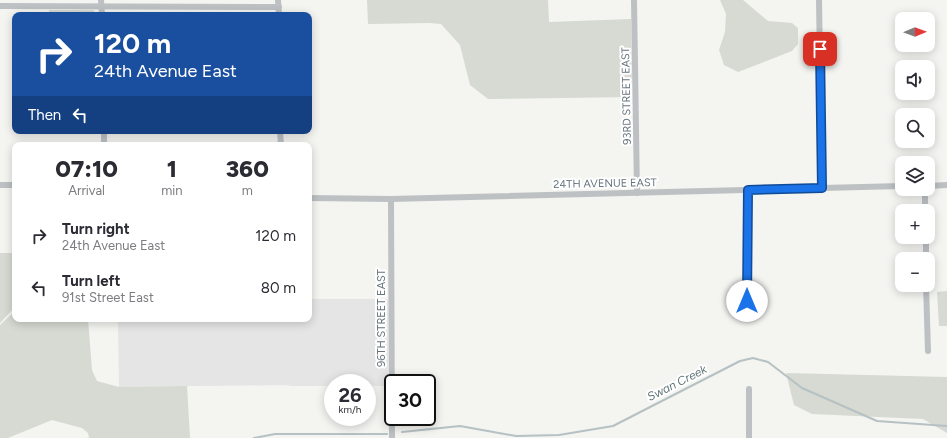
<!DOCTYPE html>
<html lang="en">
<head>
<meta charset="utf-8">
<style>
	:root { --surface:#fff; --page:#f2f2f3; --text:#2b2b33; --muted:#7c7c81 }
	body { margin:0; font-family:Figtree,sans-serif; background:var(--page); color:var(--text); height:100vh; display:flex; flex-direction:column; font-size:15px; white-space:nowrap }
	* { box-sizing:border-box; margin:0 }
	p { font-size:13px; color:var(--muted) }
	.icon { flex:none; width:22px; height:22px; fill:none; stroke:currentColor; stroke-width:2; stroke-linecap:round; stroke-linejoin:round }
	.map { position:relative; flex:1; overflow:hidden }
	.sheet { position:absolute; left:12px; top:142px; width:300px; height:180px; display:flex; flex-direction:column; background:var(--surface); border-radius:8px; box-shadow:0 2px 10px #0003 }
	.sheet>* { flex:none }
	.top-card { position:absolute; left:12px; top:12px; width:300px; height:122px; border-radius:8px; box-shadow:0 2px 10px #0003; background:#1a4fa0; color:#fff; overflow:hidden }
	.needle { width:26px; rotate:89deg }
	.fabs { position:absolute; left:895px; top:12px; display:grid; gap:8px }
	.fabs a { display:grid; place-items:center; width:40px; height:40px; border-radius:8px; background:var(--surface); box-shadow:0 2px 10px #0003; font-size:20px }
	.speed { position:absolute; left:324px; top:374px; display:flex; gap:8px; font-size:20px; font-weight:700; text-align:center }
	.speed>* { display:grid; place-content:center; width:52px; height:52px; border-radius:50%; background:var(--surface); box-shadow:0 2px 10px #0003; line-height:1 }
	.speed small { font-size:10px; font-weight:400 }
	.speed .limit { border:2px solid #111; border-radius:6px; background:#fff; color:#111 }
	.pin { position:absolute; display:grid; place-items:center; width:34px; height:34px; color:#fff; margin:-17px; border-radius:8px; box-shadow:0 2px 6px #0006 }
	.me { position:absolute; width:44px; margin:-22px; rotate:0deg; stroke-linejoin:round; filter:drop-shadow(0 0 3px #0008) }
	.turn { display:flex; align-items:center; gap:14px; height:84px; padding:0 16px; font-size:18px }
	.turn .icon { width:52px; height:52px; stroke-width:2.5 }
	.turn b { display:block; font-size:28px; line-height:34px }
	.then { display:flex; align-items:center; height:38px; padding:0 16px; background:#0003; gap:8px; font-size:15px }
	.eta { display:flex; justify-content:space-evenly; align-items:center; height:68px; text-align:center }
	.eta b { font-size:24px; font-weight:800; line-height:28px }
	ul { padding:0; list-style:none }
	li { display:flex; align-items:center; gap:12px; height:52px; padding:0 16px }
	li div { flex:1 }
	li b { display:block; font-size:15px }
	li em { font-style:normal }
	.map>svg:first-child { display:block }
	.built { fill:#e4e5e4 }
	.green { fill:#d6dad2 }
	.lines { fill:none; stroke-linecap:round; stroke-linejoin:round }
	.stream { stroke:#b5c1c3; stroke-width:2 }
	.minor { stroke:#bdc1c4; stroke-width:6 }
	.route-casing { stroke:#114b97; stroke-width:10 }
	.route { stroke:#1a73e8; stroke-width:7 }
	.labels { text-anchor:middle; stroke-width:4; stroke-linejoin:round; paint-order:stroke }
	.street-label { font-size:11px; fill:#66757e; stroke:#fff }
	.water-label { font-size:12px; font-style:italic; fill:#63777b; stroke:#fff }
</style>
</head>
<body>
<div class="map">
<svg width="947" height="438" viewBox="0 0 947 438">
	<rect width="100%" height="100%" fill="#f4f4f1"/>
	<!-- built -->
	<polygon class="built" points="309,299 388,299 388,386 367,386 367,383 333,383 333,386 292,386 286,385 119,387 118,319 309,319"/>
	<!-- green -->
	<g class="green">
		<polygon points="367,0 548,0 549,22 631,19 632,97 488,99 470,85 460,45 441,24 429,23 368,24"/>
		<polygon points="720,0 743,0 768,21 792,23 798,28 798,44 792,51 738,72 724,65 719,50 725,32 726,14"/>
		<polygon points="49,10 93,10 97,15 49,15"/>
		<polygon points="0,253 15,253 15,307 0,323"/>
		<polygon points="947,291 947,326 939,326 937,292"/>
		<polygon points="15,311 15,319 88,319 92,370 97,381 119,387 187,386 190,438 89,438 88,433 82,428 52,420 8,438 0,438 0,325"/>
		<polygon points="786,373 947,377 947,433 923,419 812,414 794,405"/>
	</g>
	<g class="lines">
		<!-- stream -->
		<g class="stream">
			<polyline points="402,432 460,426 516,436 559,435 613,426 740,361 753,358 768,362 802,388 877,421 947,426"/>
			<polyline points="254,438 275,434 387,434"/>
		</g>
		<!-- minor -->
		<g class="minor">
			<polyline points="101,0 102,15"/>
			<polyline points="278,0 279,15"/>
			<polyline points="634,0 637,193"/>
			<polyline points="819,0 822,188"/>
			<polyline points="0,6 279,7"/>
			<polyline points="104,131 104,145"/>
			<polyline points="280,131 281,145"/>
			<polyline points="0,185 15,185"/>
			<polyline points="928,186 947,185"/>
			<polyline points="925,189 925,211"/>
			<polyline points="309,198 391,199 902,186"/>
			<polyline points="391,199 392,438"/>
			<polyline points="926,237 926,259"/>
			<polyline points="926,285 928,351"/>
			<polyline points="747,301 748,190"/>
			<polyline points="749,389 749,438"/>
		</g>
	</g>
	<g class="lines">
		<defs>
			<polyline id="route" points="747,301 748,190 822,188 820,49"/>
		</defs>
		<!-- route casing -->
		<use href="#route" class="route-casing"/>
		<!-- route -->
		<use href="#route" class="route"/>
	</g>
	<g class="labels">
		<!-- street labels -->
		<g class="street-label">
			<text transform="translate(626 96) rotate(-91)" y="4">93RD STREET EAST</text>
			<text transform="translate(605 183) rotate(-1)" y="4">24TH AVENUE EAST</text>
			<text transform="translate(381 318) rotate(-90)" y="4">96TH STREET EAST</text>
		</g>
		<!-- water labels -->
		<g class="water-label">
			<text transform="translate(677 383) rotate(-27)" y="4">Swan Creek</text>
		</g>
	</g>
</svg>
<div class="fabs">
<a><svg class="needle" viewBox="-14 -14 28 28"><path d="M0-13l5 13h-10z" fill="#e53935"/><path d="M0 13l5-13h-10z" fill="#7c7c81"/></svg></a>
<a><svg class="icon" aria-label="sound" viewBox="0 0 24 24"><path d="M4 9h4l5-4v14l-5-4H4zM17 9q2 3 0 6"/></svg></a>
<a><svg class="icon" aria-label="search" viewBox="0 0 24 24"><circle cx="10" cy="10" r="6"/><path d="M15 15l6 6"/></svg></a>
<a><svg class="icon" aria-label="layers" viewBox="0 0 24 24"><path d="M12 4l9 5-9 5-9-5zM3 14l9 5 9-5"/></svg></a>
<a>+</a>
<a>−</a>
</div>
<div class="speed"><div>26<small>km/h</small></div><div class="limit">30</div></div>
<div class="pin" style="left:820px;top:49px;background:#d93025"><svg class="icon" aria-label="arrive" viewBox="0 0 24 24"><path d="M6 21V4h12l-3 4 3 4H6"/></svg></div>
<svg class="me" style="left:747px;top:301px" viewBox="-20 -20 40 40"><circle r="19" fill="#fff"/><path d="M0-13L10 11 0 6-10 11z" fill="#1a73e8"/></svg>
<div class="top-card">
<div class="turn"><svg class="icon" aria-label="right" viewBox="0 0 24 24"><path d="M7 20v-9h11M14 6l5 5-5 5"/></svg><div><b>120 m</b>24th Avenue East</div></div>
<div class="then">Then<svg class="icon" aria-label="left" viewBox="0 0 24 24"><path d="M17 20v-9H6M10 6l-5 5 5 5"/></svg></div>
</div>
<section class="sheet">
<div class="eta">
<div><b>07:10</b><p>Arrival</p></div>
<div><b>1</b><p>min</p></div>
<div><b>360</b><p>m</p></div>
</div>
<ul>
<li><svg class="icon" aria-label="right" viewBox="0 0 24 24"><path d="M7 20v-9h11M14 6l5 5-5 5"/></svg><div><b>Turn right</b><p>24th Avenue East</p></div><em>120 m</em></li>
<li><svg class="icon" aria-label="left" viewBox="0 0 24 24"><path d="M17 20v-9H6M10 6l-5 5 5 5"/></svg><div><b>Turn left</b><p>91st Street East</p></div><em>80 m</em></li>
</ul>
</section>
</div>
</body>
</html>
